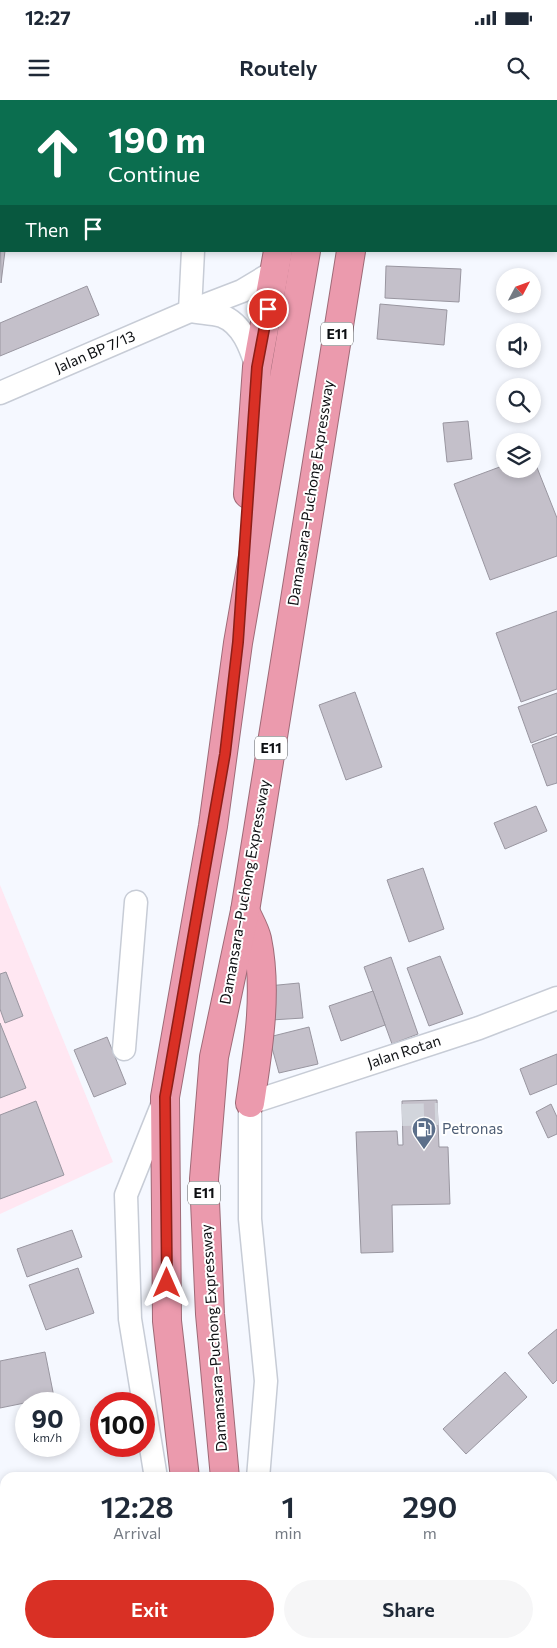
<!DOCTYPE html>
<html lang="en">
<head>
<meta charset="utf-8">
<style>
	:root { --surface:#fff; --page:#f6f6f7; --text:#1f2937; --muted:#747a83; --accent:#d93025 }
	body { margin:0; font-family:Commissioner,sans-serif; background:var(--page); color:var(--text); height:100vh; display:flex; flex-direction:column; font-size:19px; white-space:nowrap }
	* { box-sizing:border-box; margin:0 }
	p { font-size:16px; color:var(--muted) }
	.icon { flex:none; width:28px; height:28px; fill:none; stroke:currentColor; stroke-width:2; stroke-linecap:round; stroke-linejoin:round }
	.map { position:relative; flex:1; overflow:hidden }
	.side { position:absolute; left:0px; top:1372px; width:558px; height:176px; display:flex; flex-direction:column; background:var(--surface); border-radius:15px 15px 0 0; box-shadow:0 2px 8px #0003 }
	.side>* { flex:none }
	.guide { position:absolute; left:0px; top:0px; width:558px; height:152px; box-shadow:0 2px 8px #0003; background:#0b6e4f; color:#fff; overflow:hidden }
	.needle { width:32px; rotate:49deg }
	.tools { position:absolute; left:496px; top:168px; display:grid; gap:10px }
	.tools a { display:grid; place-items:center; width:45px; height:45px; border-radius:50%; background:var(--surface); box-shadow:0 2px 8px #0003; font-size:25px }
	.speed { position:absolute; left:15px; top:1292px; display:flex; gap:10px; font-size:25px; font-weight:700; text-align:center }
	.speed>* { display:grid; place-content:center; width:65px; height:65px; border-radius:50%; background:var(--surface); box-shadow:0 2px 8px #0003; line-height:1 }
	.speed small { font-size:12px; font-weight:400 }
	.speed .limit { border:8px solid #d22; background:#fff; color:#111 }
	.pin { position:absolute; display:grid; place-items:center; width:42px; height:42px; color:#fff; margin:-21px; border:2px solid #fff; border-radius:50%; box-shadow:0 1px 5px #0007 }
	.me { position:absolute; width:55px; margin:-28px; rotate:0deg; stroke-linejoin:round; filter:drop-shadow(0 0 4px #0008) }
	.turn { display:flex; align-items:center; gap:18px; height:105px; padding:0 25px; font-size:22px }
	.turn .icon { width:65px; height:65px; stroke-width:2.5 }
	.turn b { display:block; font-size:35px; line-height:42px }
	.then { display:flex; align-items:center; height:48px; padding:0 25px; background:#0003; gap:10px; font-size:19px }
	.eta { display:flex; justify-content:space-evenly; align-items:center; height:85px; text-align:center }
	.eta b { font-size:30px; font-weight:600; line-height:35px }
	.cta { display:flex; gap:10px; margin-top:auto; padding:10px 25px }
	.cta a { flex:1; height:58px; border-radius:30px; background:var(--accent); color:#fff; font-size:20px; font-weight:600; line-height:58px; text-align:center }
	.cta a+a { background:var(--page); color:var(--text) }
	.status { display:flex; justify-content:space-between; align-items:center; height:35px; padding:0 25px; background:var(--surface); direction:ltr }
	.status svg { height:14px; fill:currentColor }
	header { display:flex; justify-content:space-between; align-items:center; height:65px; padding:0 25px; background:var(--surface); font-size:22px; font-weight:600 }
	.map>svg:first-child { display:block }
	.education { fill:#ffe7f2 }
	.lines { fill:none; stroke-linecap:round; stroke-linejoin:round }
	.stream { stroke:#9fbdf7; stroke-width:7 }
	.building { fill:#c4c0ca; stroke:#9996a0 }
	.minor-tunnel { stroke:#d2d5dc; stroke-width:22; stroke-dasharray:22 11; stroke-linecap:butt }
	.minor-casing { stroke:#c7ccd6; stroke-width:25 }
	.highway-casing { stroke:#9e6a77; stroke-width:30 }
	.minor { stroke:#fff; stroke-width:22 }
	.highway { stroke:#eb9aad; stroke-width:28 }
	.route-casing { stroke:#8d1f18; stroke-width:12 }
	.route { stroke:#d93025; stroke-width:9 }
	.labels { text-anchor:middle; stroke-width:4; stroke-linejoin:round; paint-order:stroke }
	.shield { fill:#fff; stroke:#56585a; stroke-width:1 }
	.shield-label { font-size:14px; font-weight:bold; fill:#0e1013 }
	.street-label { font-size:15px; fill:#0e1013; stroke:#fff }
	.service-label { font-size:15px; fill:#4e5e75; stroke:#fff; text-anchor:start }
</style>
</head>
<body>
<div class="status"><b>12:27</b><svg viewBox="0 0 49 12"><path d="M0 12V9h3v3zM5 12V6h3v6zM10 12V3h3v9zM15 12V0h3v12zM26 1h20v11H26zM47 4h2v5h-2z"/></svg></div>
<header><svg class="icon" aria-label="menu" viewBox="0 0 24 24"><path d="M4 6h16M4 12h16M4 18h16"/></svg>Routely<svg class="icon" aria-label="search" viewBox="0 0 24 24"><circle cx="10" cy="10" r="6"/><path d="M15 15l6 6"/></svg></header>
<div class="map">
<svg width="557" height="1548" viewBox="0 0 557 1548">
	<rect width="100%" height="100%" fill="#f5f8ff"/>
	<!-- education -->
	<polygon class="education" points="0,785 113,1062 0,1114"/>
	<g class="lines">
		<!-- stream -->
		<g class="stream">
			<polyline points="258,1 258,0"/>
			<polyline points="556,53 557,53"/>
		</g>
	</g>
	<!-- building -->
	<g class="building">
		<polygon points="0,0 75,0 1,1 1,75"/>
		<polygon points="96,0 175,0 95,1"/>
		<polygon points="0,107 1,151 5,151 1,183"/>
		<polygon points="386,166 461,169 459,202 385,198"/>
		<polygon points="87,186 99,215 0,256 0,223"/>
		<polygon points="380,204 447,210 444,245 377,239"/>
		<polygon points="468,321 472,359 447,362 443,323"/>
		<polygon points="532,355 557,418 557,456 490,480 454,384 505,365 505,369 532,369"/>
		<polygon points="557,511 557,589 521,602 496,533"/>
		<polygon points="355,592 382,667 346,680 319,605"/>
		<polygon points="557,593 557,633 531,643 518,607"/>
		<polygon points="557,636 557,683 547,686 532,645"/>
		<polygon points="536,706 547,731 505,749 494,723"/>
		<polygon points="423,768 444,829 409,842 387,780"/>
		<polygon points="440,856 463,914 429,926 407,868"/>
		<polygon points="391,857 418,934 392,944 364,867"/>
		<polygon points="6,872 23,916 5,923 0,909 0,874"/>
		<polygon points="299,883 303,918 271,920 268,886"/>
		<polygon points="373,891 385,925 341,941 329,906"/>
		<polygon points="0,923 26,988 0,998"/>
		<polygon points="309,927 318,964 279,973 269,937"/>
		<polygon points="107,937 126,984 94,997 74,950"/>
		<polygon points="557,954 557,984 530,995 520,969"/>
		<polygon points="437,1000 439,1047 448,1047 450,1104 392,1105 393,1152 361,1153 356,1032 397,1031 398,1045 403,1045 402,1001"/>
		<polygon points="36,1001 64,1075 0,1099 0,1015"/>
		<polygon points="551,1004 557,1017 557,1034 548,1038 536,1012"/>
		<polygon points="72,1130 82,1157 27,1177 17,1149"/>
		<polygon points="78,1168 94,1213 46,1230 29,1185"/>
		<polygon points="557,1229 557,1280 553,1284 528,1253"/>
		<polygon points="45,1252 54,1297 0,1308 0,1261"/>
		<polygon points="505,1272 527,1297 466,1354 443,1329"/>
		<polygon points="5,1536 5,1544 12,1544 13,1548 0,1548 0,1538"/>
		<polygon points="68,1544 138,1544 140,1548 69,1548"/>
	</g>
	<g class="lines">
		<!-- minor-tunnel -->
		<polyline class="minor-tunnel" points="402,1015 438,1014"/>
		<defs>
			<g id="minor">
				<polyline points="84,1 84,0"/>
				<polyline points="206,1 206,0"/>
				<polyline points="556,77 557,77"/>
				<polyline points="0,91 1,91"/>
				<polyline points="190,211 193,151"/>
				<path d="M191 211C201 213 212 213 222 216 243 224 251 249 257 267"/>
				<polyline points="0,293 190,211 242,191 275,171"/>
				<polyline points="124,949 136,802"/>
				<polyline points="156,1378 130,1219 126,1095 163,1003"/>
				<polyline points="258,1378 266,1281 250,1119 250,1003 479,928 557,898"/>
				<polyline points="181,1544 182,1548"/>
			</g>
			<g id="highway">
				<polyline points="299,1 299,0"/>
				<polyline points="332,1 332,0"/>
				<polyline points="381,1 381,0"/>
				<polyline points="248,394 257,267 278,151"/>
				<path d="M245 811C249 820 255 830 257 839 268 892 258 950 250 1003"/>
				<polyline points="185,1378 167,1221 165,997 213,726 238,543 306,151"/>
				<polyline points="225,1378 210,1214 204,1079 214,957 245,811 351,151"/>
				<polyline points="211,1544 212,1548"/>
				<polyline points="258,1544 260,1548"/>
			</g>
		</defs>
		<!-- minor casing -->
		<use href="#minor" class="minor-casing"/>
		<!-- highway casing -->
		<use href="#highway" class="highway-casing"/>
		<!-- minor -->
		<use href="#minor" class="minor"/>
		<!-- highway -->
		<use href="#highway" class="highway"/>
	</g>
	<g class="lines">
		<defs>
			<polyline id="route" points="167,1183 165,997 225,654 238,542 257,267 268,209"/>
		</defs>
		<!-- route casing -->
		<use href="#route" class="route-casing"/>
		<!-- route -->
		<use href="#route" class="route"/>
	</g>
	<!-- icons -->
	<defs>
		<symbol id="fuel-pin" viewBox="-11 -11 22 30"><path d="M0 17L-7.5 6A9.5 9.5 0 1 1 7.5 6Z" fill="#5c6f8a" stroke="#fff"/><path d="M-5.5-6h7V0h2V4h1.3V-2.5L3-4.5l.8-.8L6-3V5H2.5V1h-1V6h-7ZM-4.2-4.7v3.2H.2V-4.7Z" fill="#fff"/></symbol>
	</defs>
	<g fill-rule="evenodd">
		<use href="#fuel-pin" x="410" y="1015" width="28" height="38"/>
	</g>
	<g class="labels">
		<!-- shield labels -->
		<g class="shield">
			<rect x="321" y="222.5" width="32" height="23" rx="4"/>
			<rect x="255" y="636.5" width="32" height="23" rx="4"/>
			<rect x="188" y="1081.5" width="32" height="23" rx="4"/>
		</g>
		<g class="shield-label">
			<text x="337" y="239">E11</text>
			<text x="271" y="653">E11</text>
			<text x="204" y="1098">E11</text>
		</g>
		<!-- street labels -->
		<g class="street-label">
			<text transform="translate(95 252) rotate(-23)" y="5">Jalan BP 7/13</text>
			<text transform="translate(311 393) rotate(-81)" y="5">Damansara–Puchong Expressway</text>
			<text transform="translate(245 792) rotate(-80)" y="5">Damansara–Puchong Expressway</text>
			<text transform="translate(404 952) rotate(-18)" y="5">Jalan Rotan</text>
			<text transform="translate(214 1238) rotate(-94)" y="5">Damansara–Puchong Expressway</text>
		</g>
		<!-- service labels -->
		<g class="service-label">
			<text x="442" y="1034">Petronas</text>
		</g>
	</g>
</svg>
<div class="tools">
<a><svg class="needle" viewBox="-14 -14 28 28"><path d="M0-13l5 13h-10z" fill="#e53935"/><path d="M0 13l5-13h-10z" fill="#747a83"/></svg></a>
<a><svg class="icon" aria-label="sound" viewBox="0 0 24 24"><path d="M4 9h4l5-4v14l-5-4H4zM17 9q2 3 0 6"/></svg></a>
<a><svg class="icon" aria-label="search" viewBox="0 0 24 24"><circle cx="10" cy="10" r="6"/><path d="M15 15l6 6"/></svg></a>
<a><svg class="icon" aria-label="layers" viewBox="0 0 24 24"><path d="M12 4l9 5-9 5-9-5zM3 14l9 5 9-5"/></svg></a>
</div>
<div class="speed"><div>90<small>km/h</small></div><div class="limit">100</div></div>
<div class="pin" style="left:268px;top:209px;background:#d93025"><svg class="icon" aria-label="arrive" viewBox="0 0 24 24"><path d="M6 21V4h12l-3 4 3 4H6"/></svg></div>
<svg class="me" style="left:167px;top:1183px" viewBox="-20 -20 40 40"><path d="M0-17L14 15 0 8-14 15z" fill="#d93025" stroke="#fff" stroke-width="4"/></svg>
<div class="guide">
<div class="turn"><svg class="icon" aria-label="ahead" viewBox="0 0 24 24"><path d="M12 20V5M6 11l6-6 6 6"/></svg><div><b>190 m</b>Continue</div></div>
<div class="then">Then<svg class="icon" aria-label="arrive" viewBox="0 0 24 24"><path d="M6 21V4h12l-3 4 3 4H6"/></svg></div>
</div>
<section class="side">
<div class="eta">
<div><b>12:28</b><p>Arrival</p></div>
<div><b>1</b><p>min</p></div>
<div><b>290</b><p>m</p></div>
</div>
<div class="cta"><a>Exit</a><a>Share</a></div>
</section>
</div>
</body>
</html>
